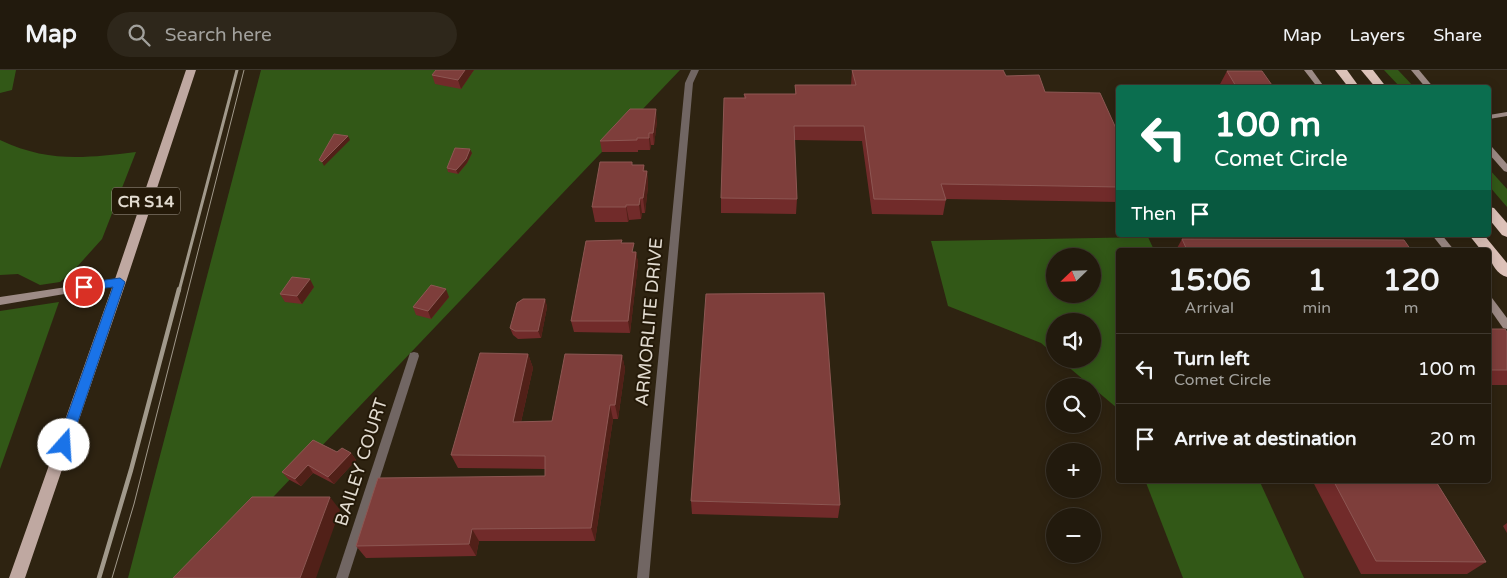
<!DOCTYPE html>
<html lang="en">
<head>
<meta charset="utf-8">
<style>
	:root { --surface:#221a0d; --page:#2e271b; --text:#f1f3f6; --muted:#a2a19d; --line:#3f382e }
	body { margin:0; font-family:"Varela Round",sans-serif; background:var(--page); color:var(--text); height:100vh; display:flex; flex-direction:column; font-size:19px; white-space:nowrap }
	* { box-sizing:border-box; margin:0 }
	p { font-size:16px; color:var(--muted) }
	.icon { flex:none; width:28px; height:28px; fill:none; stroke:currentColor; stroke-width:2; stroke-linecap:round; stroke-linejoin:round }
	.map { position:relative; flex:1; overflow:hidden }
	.drawer { position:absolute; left:1116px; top:178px; width:375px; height:235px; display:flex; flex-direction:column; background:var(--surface); border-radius:5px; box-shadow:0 2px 12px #0003,0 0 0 1px var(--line) }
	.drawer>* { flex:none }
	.top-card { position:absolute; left:1116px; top:15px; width:375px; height:152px; border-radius:5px; box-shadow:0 2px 12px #0003,0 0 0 1px var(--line); background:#0b6e4f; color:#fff; overflow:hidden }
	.needle { width:32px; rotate:247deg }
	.tools { position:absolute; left:1046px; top:178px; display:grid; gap:10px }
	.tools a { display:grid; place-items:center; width:55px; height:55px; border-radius:50%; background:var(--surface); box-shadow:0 2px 12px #0003,0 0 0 1px var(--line); font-size:25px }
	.pin { position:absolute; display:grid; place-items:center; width:42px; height:42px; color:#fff; margin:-21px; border:2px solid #fff; border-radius:50%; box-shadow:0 1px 5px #0007 }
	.me { position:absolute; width:55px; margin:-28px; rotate:19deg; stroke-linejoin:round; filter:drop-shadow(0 0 4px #0008) }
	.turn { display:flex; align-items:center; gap:18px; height:105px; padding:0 15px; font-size:22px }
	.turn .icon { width:65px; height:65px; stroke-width:2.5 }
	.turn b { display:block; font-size:35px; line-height:42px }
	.then { display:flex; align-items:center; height:48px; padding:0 15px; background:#0003; gap:10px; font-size:19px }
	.eta { display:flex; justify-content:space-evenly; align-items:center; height:85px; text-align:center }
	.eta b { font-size:30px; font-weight:800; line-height:35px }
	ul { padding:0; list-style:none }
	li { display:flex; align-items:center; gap:15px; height:70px; padding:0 15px; border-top:1px solid var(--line) }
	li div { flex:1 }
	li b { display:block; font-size:19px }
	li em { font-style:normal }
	header { display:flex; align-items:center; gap:30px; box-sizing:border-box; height:70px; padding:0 25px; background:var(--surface); border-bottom:1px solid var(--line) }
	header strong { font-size:24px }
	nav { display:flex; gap:28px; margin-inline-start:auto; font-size:18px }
	.search { width:350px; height:45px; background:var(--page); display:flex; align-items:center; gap:12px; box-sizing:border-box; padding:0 18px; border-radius:28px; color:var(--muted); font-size:19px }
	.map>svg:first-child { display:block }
	.green { fill:#325817; fill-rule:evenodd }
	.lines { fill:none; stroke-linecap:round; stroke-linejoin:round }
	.street { fill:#716663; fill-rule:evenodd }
	.secondary { fill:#9d8b86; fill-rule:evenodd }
	.primary { fill:#bfa8a1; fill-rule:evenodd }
	.highway { fill:#ddc2b9; fill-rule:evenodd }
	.tram { stroke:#a1998b; stroke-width:1 }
	.rail-far1 { stroke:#a1998b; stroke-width:3 }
	.rail { stroke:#a1998b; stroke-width:4.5 }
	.wall { fill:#712b2a }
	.shaded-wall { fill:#512018 }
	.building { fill:#7e3e3b; stroke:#8d5753 }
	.route { fill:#1a73e8; stroke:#114b97 }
	.labels { text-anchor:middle; stroke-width:4; stroke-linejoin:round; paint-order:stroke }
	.shield { fill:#241908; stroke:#a9a194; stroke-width:1 }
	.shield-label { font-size:16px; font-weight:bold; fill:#e2dbd0 }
	.street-label { font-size:18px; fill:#e2dbd0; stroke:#241908 }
</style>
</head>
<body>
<header>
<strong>Map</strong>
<div class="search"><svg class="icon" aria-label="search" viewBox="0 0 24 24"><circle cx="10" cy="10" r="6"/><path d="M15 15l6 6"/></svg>Search here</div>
<nav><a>Map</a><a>Layers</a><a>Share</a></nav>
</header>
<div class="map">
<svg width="1507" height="508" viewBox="0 0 1507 508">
	<rect width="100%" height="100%" fill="#2e2311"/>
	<!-- green -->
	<g class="green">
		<polygon points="0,0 16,0 12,20 0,23"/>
		<polygon points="261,0 680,0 196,508 128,508"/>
		<polygon points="1384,0 1398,0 1414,17 1400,17"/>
		<path d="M0 70C49 93 85 88 136 82L102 169 75 199 60 212 40 215 18 204 0 205Z"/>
		<polygon points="1489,99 1507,119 1507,137 1489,116"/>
		<path d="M1148 167 1154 180H1119V343L1117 338 1059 289H1092V251H1055V285L1041 273 948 236 931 171ZM1055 186H1092V224H1055Z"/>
		<polygon points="59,232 0,399 0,241"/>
		<polygon points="1145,410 1259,410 1304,508 1183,508"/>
	</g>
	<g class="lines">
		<!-- street -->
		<g class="street">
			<polygon points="691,0 699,0 693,13 649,508 637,508 685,13"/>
			<polygon points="414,282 418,283 419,286 348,508 336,508 409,286 410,283"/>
		</g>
		<!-- secondary -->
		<g class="secondary">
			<polygon points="1304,0 1312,0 1325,18 1318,18"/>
			<polygon points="1411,0 1419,0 1434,18 1426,18"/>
			<polygon points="1507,42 1507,46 1489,49 1489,45"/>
			<polygon points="1489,77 1492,77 1507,94 1507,102 1504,101 1489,84"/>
			<polygon points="1432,165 1442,165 1454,180 1444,180"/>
			<polygon points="120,209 125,212 123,214 0,235 0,227"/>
			<polygon points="1489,227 1492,228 1507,248 1507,259 1503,258 1489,238"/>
		</g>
		<!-- primary -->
		<polygon class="primary" points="186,0 196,0 126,212 25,508 9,508 114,212"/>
		<!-- highway -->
		<g class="highway">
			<polygon points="1335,0 1347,0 1360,18 1349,18"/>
			<polygon points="1361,0 1373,0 1387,18 1376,18"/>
			<polygon points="1489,137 1494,138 1507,153 1507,167 1502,165 1489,149"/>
			<path d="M1469 165H1484L1507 193V207C1496 204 1489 191 1489 180H1481Z"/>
		</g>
		<!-- tram -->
		<polyline class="tram" points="112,508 134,434 244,0"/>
		<!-- rail-far1 -->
		<polyline class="rail-far1" points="179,221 237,0"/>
		<!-- rail -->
		<polyline class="rail" points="99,508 131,400 179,219"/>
	</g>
	<!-- wall -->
	<g class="wall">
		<polygon points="436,0 474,0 461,19 435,14 432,5"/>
		<polygon points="852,0 1006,6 1045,22 1119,65 1119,132 946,129 943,145 872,144 862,71 794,70 797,129 796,144 721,143 721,128 744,28 744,24 795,24 795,15 851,15"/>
		<polygon points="1227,1 1274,18 1220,18 1219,16"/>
		<polygon points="657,51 654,75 651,75 650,80 638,80 638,82 602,82 600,71"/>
		<polygon points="472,83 467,93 458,104 448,102 447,98"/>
		<polygon points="632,95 645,101 647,101 648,116 645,143 642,143 641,149 629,150 628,152 595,152 592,137"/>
		<polygon points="1182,169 1411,180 1176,180"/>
		<polygon points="635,182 636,182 638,193 630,263 574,262 571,251"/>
		<polygon points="314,217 302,234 285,232 280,224"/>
		<polygon points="449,227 431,249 416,245 413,237"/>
		<polygon points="545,229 547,237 541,268 518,269 513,265 510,258"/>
		<polygon points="1489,259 1507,262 1507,315 1489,315"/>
		<polygon points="528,284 533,298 521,352 552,351 622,285 625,299 618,349 613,349 595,471 479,471 476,486 366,488 356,476 545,406 545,399 458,398 451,385"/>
		<polygon points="337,382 351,383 356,390 334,414 313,403 301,416 288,409 282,402"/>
		<polygon points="1312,410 1435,410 1486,492 1467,504 1361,504"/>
		<polygon points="691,431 840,435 838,448 692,444"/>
		<polygon points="1507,453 1507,463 1503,456"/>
	</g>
	<!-- shaded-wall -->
	<g class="shaded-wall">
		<polygon points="465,0 474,0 461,19 458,10"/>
		<polygon points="656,39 657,51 654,75 653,63"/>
		<polygon points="649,63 651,75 650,80 649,68"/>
		<polygon points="348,66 350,70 324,96 322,92"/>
		<polygon points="470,79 472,83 467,93 458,104 456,100"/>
		<polygon points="644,95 646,109 647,101 648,116 645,143 643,128 643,101"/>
		<polygon points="640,128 642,143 641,149 639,135"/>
		<polygon points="626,135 629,150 628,152 626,137"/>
		<polygon points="636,182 638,193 630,263 628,251"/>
		<polygon points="310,209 314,217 302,234 297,226"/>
		<polygon points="446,219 449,227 431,249 428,241"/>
		<polygon points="545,229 547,237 541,268 538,261"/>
		<polygon points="528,284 533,298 518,365 513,352"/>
		<polygon points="622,285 625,299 618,349 615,335"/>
		<polygon points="610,335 613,349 595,471 591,458"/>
		<polygon points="351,383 356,390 334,414 328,407"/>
		<polygon points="308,395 313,403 301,416 295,409"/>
		<polygon points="330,427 340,440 316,508 300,508"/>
		<polygon points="472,459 479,471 476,486 469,474"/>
	</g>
	<!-- building -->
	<g class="building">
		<polygon points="436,0 465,0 458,10 432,5"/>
		<polygon points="852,0 1003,0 1006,6 1039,5 1045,22 1100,23 1119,65 1119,117 941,114 946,130 874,129 864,56 794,56 797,129 721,128 724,28 746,28 744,24 796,24 795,15 856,15"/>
		<polygon points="1227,1 1262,1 1274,18 1237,18"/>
		<polygon points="630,39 656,39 653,63 649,63 649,68 637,68 637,70 600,71"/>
		<polygon points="334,64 348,66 322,92 319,90"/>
		<polygon points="455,78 470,79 466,89 456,100 447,98"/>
		<polygon points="600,92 632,92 632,95 644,95 643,101 647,101 643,128 640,128 639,135 626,135 626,137 592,137"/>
		<polygon points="1182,169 1404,170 1411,180 1187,180"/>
		<polygon points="622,170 621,173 634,173 632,182 636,182 628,251 571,251 586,171"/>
		<polygon points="292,207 310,209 297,226 280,224"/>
		<polygon points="431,215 446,219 428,241 413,237"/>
		<polygon points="824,223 840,435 691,431 706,224"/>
		<polygon points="523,229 545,229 538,261 515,261 510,258 517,233"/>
		<polygon points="1489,259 1505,259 1507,262 1507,300 1489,300"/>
		<polygon points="480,283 528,284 513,352 552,351 565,284 622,285 615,335 610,335 591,458 472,459 469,474 356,476 378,408 545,406 545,386 451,385"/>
		<polygon points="313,370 337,382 342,378 351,383 328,407 308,395 295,409 282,402"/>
		<polygon points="1333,410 1435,410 1486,492 1376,491"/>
		<polygon points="252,427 330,427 300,508 173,508"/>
	</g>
	<!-- route -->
	<polygon class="route" points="120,208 125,212 70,375 68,379 64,380 59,379 57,375 113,217 84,221 79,217 84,213"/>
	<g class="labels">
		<!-- shield labels -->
		<rect class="shield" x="112" y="117.5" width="68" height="27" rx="4"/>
		<g class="shield-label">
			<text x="146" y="137">CR S14</text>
		</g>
		<!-- street labels -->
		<g class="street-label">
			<text transform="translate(649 252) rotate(-85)" y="6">ARMORLITE DRIVE</text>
			<text transform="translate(361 392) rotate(-72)" y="6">BAILEY COURT</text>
		</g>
	</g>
</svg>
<div class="tools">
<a><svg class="needle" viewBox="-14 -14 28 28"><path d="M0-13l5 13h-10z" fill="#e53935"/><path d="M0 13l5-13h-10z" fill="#a2a19d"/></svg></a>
<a><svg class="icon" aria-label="sound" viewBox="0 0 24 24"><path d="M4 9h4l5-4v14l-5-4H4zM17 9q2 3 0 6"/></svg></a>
<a><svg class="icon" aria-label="search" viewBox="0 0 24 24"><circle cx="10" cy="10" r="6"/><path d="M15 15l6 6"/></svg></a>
<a>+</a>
<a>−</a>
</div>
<div class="pin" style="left:84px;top:217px;background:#d93025"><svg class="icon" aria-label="arrive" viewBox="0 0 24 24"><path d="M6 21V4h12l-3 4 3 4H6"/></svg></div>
<svg class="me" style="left:64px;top:375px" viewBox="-20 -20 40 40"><circle r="19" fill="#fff"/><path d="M0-13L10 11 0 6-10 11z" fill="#1a73e8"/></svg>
<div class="top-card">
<div class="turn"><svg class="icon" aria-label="left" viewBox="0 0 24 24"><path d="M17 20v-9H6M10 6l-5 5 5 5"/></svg><div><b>100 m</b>Comet Circle</div></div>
<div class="then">Then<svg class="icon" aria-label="arrive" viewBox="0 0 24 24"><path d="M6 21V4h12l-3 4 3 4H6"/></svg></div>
</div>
<section class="drawer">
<div class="eta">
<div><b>15:06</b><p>Arrival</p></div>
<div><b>1</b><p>min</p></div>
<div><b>120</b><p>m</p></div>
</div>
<ul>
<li><svg class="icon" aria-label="left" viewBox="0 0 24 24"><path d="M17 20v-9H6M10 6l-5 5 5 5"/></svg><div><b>Turn left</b><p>Comet Circle</p></div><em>100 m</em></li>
<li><svg class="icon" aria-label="arrive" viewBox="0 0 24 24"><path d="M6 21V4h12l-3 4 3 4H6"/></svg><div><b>Arrive at destination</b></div><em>20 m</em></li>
</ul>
</section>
</div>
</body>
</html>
